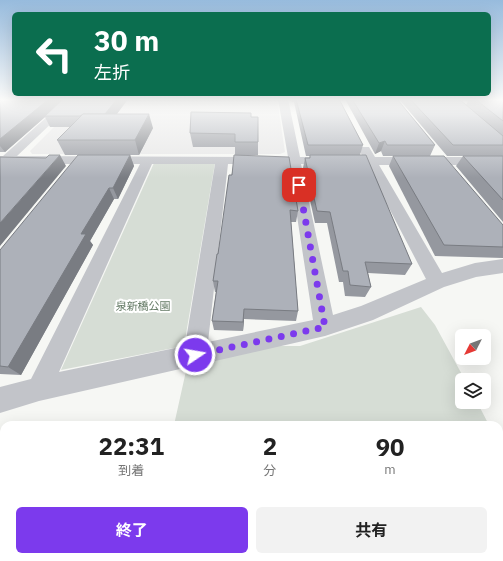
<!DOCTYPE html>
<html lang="ja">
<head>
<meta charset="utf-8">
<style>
	:root { --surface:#fff; --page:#f2f2f2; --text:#222; --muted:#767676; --accent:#7c3aed }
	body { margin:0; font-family:"IBM Plex Sans","Noto Sans JP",sans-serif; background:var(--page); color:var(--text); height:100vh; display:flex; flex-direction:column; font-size:15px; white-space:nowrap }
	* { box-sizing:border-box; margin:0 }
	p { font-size:13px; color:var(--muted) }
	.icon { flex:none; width:22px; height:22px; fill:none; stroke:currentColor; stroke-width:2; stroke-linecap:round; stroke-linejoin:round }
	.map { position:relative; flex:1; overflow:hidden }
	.panel { position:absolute; left:0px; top:421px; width:503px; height:140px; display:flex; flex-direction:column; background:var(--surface); border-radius:12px 12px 0 0; box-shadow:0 4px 16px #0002 }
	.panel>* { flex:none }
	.banner { position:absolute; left:12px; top:12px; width:479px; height:84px; border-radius:6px; box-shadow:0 4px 16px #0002; background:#0b6e4f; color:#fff; overflow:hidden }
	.needle { width:26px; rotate:228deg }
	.controls { position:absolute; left:455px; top:329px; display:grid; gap:8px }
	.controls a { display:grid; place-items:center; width:36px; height:36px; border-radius:6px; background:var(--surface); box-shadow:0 4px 16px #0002; font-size:20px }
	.pin { position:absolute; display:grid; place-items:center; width:34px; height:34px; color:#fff; margin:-17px; border-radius:8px; box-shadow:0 2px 6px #0006 }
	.me { position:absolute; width:44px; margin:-22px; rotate:78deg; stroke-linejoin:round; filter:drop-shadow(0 0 3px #0008) }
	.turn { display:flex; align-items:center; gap:14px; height:84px; padding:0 16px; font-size:18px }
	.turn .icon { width:52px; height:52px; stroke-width:2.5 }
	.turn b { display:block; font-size:28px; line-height:34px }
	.eta { display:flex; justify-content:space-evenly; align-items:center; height:68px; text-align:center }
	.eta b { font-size:24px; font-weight:700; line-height:28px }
	.primary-button { display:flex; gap:8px; margin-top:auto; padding:8px 16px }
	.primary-button a { flex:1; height:46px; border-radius:6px; background:var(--accent); color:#fff; font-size:16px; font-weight:700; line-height:46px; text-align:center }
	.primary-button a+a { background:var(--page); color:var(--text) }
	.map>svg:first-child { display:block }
	.built { fill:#e7e7e7 }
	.green { fill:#d6ddd5 }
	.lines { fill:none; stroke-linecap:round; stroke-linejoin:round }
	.minor { fill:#c2c4c9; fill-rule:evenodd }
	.wall { fill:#95989f }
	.shaded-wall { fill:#797c82 }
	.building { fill:#adb1b9; stroke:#797c82 }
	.route { stroke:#7c3aed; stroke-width:7; stroke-dasharray:0 12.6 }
	.labels { text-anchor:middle; stroke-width:4; stroke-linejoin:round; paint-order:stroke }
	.park-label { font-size:11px; fill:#657b66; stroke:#fff }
</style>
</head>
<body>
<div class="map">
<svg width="503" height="561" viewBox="0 0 503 561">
	<rect width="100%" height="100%" fill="#f6f7f4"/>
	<!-- built -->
	<polygon class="built" points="82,99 277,99 285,152 280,154 32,154 30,151"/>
	<!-- green -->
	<g class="green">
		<polygon points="154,163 215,163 184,346 61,370"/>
		<polygon points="421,307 435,325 465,380 462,380 462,402 477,402 489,425 174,425 188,362 253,346 300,346"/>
		<polygon points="499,459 503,476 503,561 192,561 191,557 499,557"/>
	</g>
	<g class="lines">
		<!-- minor -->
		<path class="minor" d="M67 99H77L17 156 288 157 278 99H288L300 157H363L359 150 361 147H369L375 157H503V165H379L442 273 475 263 503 259V273L476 277 444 287 373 320 325 336 39 401 0 413V387L31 379 140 164H10L3 167 0 166V156H3ZM152 164H215L185 346 59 372ZM228 164H289L313 320 208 342ZM301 164H366L426 279 361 306 333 315Z"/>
	</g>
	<!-- wall -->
	<g class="wall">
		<polygon points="0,99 128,99 117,114 153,128 139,155 65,155 57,140 70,127 50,127 45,117 5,152 0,152"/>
		<polygon points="291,99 339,99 363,145 360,155 412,264 405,275 368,273 371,287 365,297 345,296 343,282 339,282 327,223 315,223 303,168 305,158 309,158 310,156 306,156 294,102 292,102"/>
		<polygon points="345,99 397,99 435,145 430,156 383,156 381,151 375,154"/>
		<polygon points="399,99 459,99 466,105 469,99 503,100 503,222 456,166 463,156 471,156 447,156"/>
		<polygon points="251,117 258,142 258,155 245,155 298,211 296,222 291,222 298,311 296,321 244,319 243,331 214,330 212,321 216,292 215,292 213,281 235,155 235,147 193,147 190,133"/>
		<polygon points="130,155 134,166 118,199 114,199 90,241 93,245 21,375 0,374 0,250"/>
		<polygon points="393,156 503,225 503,258 435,256 389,166"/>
	</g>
	<!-- shaded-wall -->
	<g class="shaded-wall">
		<polygon points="49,99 65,99 45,116 45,117 5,152 0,146 0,139"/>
		<polygon points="117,99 128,99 107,127 103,116"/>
		<polygon points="149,114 153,128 139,155 135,140"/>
		<polygon points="385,141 381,151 375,154 379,143"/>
		<polygon points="60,155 66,166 0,246 0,223"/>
		<polygon points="130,155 134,166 118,199 113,188"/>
		<polygon points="109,188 114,199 90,241 93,245 21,375 8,367 81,234"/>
		<polygon points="244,309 244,319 243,331 243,322"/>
	</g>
	<!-- building -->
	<g class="building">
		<polygon points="1,99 49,99 0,139 0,100"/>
		<polygon points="63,99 117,99 105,114 83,114 80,116 45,116"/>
		<polygon points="296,99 339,99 363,145 308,145"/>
		<polygon points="352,99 397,99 435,145 387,145 385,141 379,143"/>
		<polygon points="410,99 459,99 503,136 503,145 453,145"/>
		<polygon points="475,99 503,100 503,121"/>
		<polygon points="191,112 251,113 251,117 258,117 258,142 235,142 235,134 190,133"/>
		<polygon points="83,114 149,114 135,140 57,140"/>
		<polygon points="49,155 60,155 0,223 0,157 46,158"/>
		<polygon points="78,155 130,155 113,188 109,188 81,234 86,234 8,367 0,366 0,250"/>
		<polygon points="234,155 289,157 298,211 290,210 298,311 244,309 243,322 212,321 218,281 213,281 217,254 218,254 229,175 232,175"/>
		<polygon points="310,155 366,155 412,264 365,262 371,287 350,285 348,271 343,271 330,212 317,211 305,158 310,158"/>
		<polygon points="393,156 444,156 503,225 503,247 444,245"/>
		<polygon points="463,156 503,156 503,200"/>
	</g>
	<!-- sky -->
	<linearGradient id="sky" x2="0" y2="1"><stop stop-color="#97bbdd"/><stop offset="0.56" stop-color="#fbfbfa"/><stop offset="1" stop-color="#fbfbfa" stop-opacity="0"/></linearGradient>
	<rect width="503" height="178" fill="url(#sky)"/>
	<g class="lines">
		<!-- route -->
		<polyline class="route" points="195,355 325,327 299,185"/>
	</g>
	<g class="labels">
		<!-- park labels -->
		<g class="park-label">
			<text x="143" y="310">泉新橋公園</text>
		</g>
	</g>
</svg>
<div class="controls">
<a><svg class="needle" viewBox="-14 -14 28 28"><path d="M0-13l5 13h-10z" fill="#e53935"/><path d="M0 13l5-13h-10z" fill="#767676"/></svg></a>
<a><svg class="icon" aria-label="layers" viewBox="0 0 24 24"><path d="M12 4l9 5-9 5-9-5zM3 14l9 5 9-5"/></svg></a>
</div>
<div class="pin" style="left:299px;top:185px;background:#d93025"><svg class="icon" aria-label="arrive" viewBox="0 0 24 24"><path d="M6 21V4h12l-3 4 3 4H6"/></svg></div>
<svg class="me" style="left:195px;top:355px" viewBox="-20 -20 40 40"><circle r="17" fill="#7c3aed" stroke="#fff" stroke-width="3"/><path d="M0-11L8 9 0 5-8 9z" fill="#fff"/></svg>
<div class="banner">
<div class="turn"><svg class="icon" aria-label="left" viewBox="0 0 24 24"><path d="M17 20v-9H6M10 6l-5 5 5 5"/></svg><div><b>30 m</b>左折</div></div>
</div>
<section class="panel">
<div class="eta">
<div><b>22:31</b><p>到着</p></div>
<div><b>2</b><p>分</p></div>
<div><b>90</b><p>m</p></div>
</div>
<div class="primary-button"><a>終了</a><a>共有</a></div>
</section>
</div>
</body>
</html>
